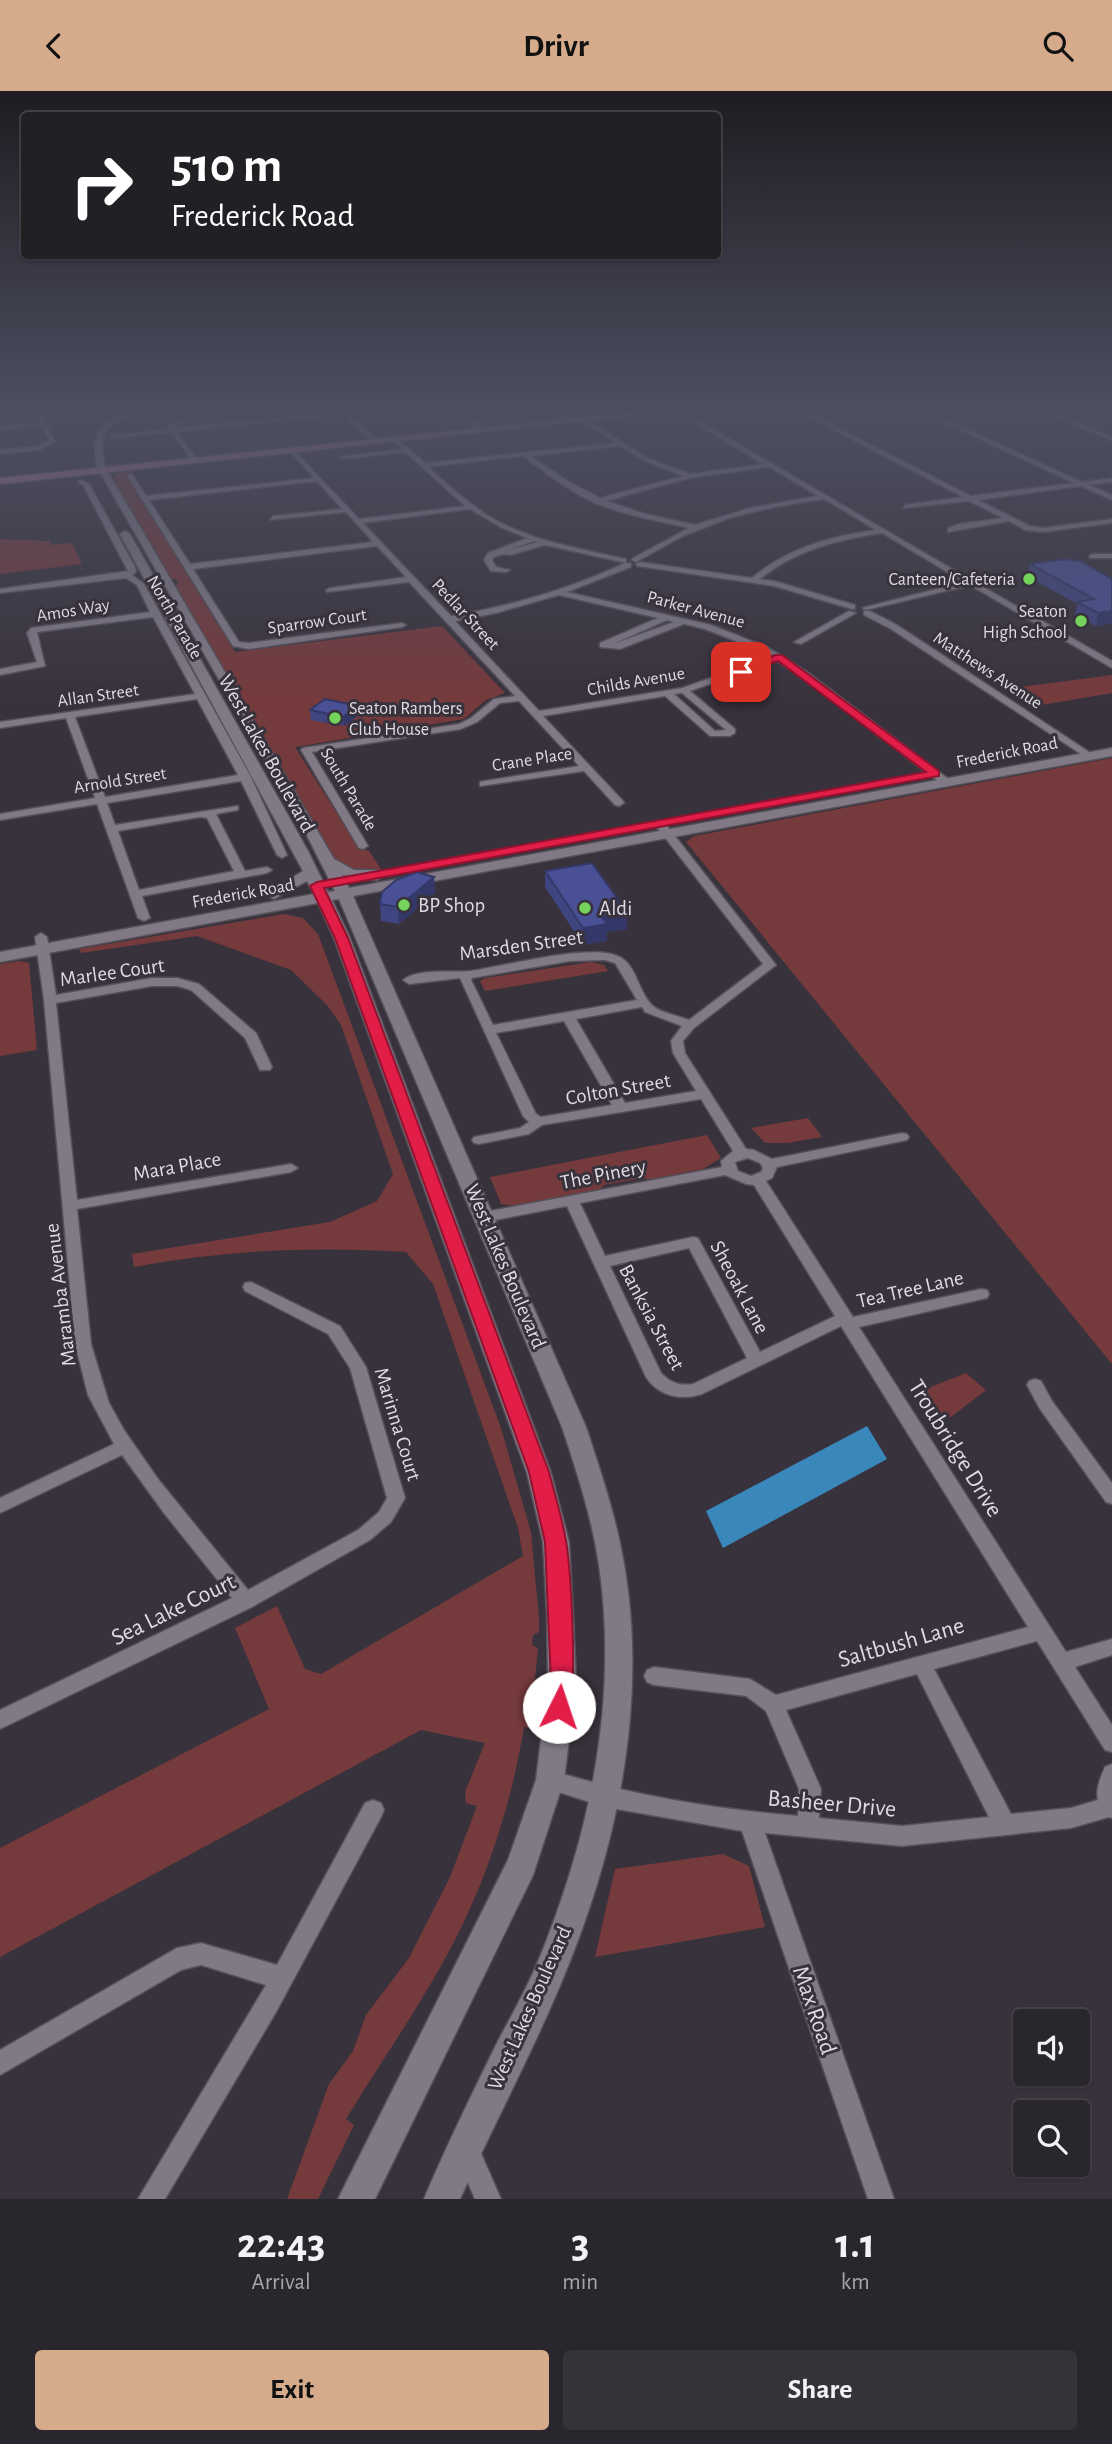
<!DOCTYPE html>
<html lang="en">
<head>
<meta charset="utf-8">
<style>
	:root { --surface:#2a262d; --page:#363239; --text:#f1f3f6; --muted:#a5a5aa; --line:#464349; --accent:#d6ab8b }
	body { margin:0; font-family:"Alegreya Sans",sans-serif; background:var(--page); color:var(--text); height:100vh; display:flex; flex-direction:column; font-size:26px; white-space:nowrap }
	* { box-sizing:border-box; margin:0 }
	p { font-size:23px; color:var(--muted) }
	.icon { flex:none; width:38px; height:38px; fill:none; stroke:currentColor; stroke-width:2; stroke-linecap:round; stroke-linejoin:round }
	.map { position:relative; height:2108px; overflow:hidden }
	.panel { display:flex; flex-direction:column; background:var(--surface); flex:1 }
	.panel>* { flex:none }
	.guide { position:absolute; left:21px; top:21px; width:700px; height:147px; border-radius:7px; box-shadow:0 2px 5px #0004,0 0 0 2px var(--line); background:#202124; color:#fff; overflow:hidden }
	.controls { position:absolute; left:1013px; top:1918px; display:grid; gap:14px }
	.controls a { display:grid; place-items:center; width:77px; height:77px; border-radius:7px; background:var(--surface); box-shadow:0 2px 5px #0004,0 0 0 2px var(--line); font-size:35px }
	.pin { position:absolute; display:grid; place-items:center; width:60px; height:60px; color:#fff; margin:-30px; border-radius:14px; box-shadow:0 4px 10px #0006 }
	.me { position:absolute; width:77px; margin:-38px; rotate:4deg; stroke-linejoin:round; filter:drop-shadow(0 0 5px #0008) }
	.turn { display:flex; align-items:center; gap:24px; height:147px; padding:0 35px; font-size:32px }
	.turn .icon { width:91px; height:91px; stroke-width:2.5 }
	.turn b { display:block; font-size:49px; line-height:60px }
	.eta { display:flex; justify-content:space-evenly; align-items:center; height:119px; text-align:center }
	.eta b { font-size:42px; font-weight:600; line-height:49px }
	.primary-button { display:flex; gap:14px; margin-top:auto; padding:14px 35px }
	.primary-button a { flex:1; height:80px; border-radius:7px; background:var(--accent); color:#111; font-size:28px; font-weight:600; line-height:80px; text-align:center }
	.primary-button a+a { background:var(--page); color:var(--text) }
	header { display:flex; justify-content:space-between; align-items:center; height:91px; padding:0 35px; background:var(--accent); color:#111; font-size:32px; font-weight:600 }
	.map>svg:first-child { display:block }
	.green { fill:#753a3c }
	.water { fill:#3a87bc }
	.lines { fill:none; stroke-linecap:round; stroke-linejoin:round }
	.street-casing { stroke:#554f58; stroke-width:3 }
	.secondary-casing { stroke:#554f58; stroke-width:3 }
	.primary-casing { stroke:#554f58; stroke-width:3 }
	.street { fill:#817a86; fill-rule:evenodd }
	.secondary { fill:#817a86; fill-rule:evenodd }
	.primary { fill:#ab7597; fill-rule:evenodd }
	.wall { fill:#3f4580 }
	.shaded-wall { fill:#333868 }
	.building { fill:#495095; stroke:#333868; stroke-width:2 }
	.route { fill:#e11d48; stroke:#92132f; stroke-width:2 }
	.poi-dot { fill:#75d25b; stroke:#38323c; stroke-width:2.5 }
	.labels { text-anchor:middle; stroke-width:6; stroke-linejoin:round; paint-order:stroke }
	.far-poi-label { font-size:18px; fill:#dfdbe2; stroke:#38323c; text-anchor:end }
	.far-street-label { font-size:18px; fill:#dfdbe2; stroke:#38323c }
	.street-label { font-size:21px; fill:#dfdbe2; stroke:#38323c }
	.poi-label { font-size:21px; fill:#dfdbe2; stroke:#38323c; text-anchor:start }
	.near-street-label { font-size:24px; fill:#dfdbe2; stroke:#38323c }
</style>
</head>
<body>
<header><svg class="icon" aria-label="back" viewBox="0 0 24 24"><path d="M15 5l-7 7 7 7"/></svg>Drivr<svg class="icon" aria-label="search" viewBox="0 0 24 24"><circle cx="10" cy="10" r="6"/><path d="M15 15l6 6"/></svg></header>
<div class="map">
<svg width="1112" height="2108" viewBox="0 0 1112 2108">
	<rect width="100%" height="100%" fill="#38323c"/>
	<!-- green -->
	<g class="green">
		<path d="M131 379 132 383 126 385 235 561 442 535 505 602 486 609 464 628 295 656 358 756 369 760 383 781C363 782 348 781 334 767L175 494 179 493 176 488H171L113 389 116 383Z"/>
		<polygon points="0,448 49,450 52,454 72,452 82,473 0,483"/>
		<polygon points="1112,584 1112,602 1030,616 1004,598"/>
		<polygon points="1112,667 1112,1273 686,751 694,745"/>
		<path d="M284 823 303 827 318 843 501 1337 531 1441 539 1527V1541L533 1544 532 1554 538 1557 530 1637 524 1636C512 1709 489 1783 455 1849 423 1911 382 1969 346 2028L354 2034 318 2108H287L329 1993 353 1960 366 1924 409 1867 450 1786 477 1715 466 1712 465 1701 485 1652 421 1639 0 1866V1757L269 1618 235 1537 277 1515 305 1578 321 1583 523 1465 518 1437 433 1193 406 1161C315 1155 224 1159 134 1176L132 1163 330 1131 377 1110 393 1083 341 934 327 914 291 879 197 845 81 862 79 858Z"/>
		<polygon points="20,870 29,872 37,959 0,965 0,873"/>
		<polygon points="591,871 604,874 608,880 485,900 480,890 485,887"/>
		<polygon points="808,1027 822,1046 788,1052 765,1052 751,1037"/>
		<polygon points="707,1044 721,1067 703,1078 650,1089 643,1087 604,1094 600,1099 515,1115 501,1113 490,1086"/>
		<polygon points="966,1282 986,1299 951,1326 940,1328 921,1300"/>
		<polygon points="723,1763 749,1775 765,1836 595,1866 615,1778"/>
	</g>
	<!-- water -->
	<polygon class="water" points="867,1335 887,1368 723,1457 706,1420"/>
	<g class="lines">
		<defs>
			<g id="street">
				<polygon points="0,316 14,316 0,319"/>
				<polygon points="33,316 39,316 55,351 39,359 0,363 0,359 38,355 50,349 42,335 0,339 0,335 41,331"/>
				<polygon points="208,316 216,316 174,337 340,321 336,317 342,316 376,348 371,349 343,324 176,341 198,370 195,372 171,341 113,347 110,345 168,338 168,335"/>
				<polygon points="450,316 457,316 488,340 483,341"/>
				<polygon points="540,316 547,316 569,331 564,332"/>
				<path d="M675 316 971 489 964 491 882 442C837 449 796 459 760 488L778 491 855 514V518H852L774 495 637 475 636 473 640 471 752 487C788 457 830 445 876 439L824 408 774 416 729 427 683 445 636 471 632 469 633 467 689 437C659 430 623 424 595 412 571 401 545 382 523 365L428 376C447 393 466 410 487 424 529 450 578 457 626 468V472L545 454 510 464 503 463 494 466 492 469 496 476 510 479 506 481 491 480 484 469 488 462 527 447 502 437 470 418 363 432 451 525C511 515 569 498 625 472H631V476L567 501 711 534 767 556 807 581 951 690V694H943L801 585 777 570 690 600 735 638V642L730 645H710L665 605 543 625 623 710 624 712 619 715 615 714 584 680 480 695V691L484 690 579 675 519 610 500 612 477 631 461 638 312 661 368 755 363 758 359 757 301 659 303 657 459 633 471 627 494 608 515 605 409 491 327 501 326 499 330 497 406 486 377 455 193 478 239 551 249 552 402 532 406 534 402 536 249 558 233 555 127 384 132 383 146 405 314 387 288 358 290 355 359 428 465 415 405 361 343 368 340 366 402 358 390 346 393 344 425 372 616 352 579 327 581 324 647 367 690 383 763 373 669 317ZM621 355 643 369 683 385 600 407 568 390 530 365ZM769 376 818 405 750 417 695 434 646 423 606 410 690 387ZM317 390 342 418 273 425 270 429 346 421 373 451 190 473 149 409ZM534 450 538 451 508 459ZM559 504 658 527 600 552V556L620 558 684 533 705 538 761 560 771 566 682 597 539 620 455 530 496 522ZM667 529 674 531 613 553ZM682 602 726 639 715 640 674 603Z"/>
				<polygon points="789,316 797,316 971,405 1074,392 911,316 919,316 1082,391 1112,387 1112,391 1089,394 1112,404 1112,409 1081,395 978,409 1030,435 1043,437 1112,428 1112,432 1043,441 1025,439 1009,430 948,441 948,437 959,433 1003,427 969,410 903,417 905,414 963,406"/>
				<polygon points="1033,316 1042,316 1112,346 1112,350"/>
				<path d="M81 389 89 393 135 476 136 481 132 484 144 493 251 686 287 764 282 767 277 764 241 690 107 712 115 734 238 715V719L216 723 245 780 267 776 272 779 267 782 142 805 150 827 144 830 138 827 97 713 0 729V723L95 707 66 627 0 637V631L195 603 153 526 37 541 45 575 0 584V578L37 571 27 542 31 537 150 521 137 494 126 487 0 502V498L128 480 83 394 78 391ZM197 608 238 684 105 706 75 626ZM200 726 207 727 234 780 139 799 118 740Z"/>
				<polygon points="1093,463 1112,463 1112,467 1090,467 1089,465"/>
				<polygon points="964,491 967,491 967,495 866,519 862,517"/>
				<polygon points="978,493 1112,570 1112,577 975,497 974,495"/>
				<polygon points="849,520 856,522 801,553 794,551"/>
				<polygon points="864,520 870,520 897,534 1095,665 1087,667 891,538 864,524"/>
				<path d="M660 730 664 731 776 874 694 937 683 950 685 962 746 1058 754 1059 772 1068 902 1042 907 1043 909 1046 907 1049 902 1050 777 1076 772 1087 766 1090 853 1226 981 1198 987 1199 989 1203 987 1207 859 1236 1066 1561 1112 1548V1564L1075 1576 1112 1634V1661L1105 1659 1037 1550 934 1578 1011 1723 1071 1717 1098 1709C1095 1699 1101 1685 1105 1676L1112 1673V1727L1109 1726 1071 1737 902 1755 765 1742 894 2108H868L742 1740 605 1716 543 1696 540 1689 543 1682 550 1679C630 1704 714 1718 798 1725L799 1698 766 1620 746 1605 654 1594 647 1591 644 1585 647 1579 654 1576 750 1588 776 1604 1028 1536 841 1235 702 1303C681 1310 658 1305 646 1286L567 1115 485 1131 478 1126 485 1121 722 1076 721 1070 733 1060 701 1008 542 1034 529 1043 479 1053 474 1052 472 1049 474 1046 520 1037 529 1031 523 1025 460 887 409 893 403 889C418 877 452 882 471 880 505 875 593 851 620 866 637 875 639 903 653 915 661 922 679 925 689 929L763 873 656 735 655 733ZM605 869 615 872 637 909 493 934 471 889 472 887 570 870ZM642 916 645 921 682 935 671 950 673 962 696 1000 625 1012 576 928ZM564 930 612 1014 541 1026 536 1023 496 942ZM748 1067 760 1072 763 1077 761 1081 751 1085 738 1080 735 1071ZM725 1084 746 1093 754 1094 835 1225 760 1261 698 1147 693 1146 605 1165 580 1112ZM689 1157 747 1267 693 1293C679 1295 671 1292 661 1282L610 1175ZM917 1583 989 1726 902 1735 819 1727 821 1698 786 1619Z"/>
				<polygon points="41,842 47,846 56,904 152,887 177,887 199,893 256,942 272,976 270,979 260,979 245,947 191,899 177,895 152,895 56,912 77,1109 291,1073 298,1077 291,1081 77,1118 91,1253 109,1312 124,1339 158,1388 248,1499 358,1439 379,1421 387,1407 350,1277 328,1243 245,1200 243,1196 245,1192 251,1191 340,1235 366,1276 405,1407 391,1431 370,1449 252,1516 0,1638 0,1619 232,1507 164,1422 122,1364 0,1422 0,1407 114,1353 88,1304 75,1253 44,909 35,846"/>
				<polygon points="1035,1288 1041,1290 1052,1310 1112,1392 1112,1413 1106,1411 1040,1318 1027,1294 1029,1290"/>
				<polygon points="373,1709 381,1712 384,1719 381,1726 276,1921 165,2108 138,2108 266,1894 201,1874 181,1879 0,1984 0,1959 177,1857 201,1852 277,1874 365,1712"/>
				<polygon points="467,2047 476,2051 501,2108 475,2108 454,2060 458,2051"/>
			</g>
			<path id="secondary" d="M139 316H150L116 332 104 342 102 361 105 376 334 768 354 779H377L385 784 377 789 342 784 349 797 1112 657V665L353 805 586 1336C601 1381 616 1426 624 1473 649 1616 615 1766 559 1897 529 1968 492 2037 460 2108H424C446 2056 471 2005 496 1954 510 1927 525 1901 537 1873 589 1748 619 1610 599 1474 592 1427 577 1381 562 1336L339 808 332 809 350 847 551 1382 569 1451 573 1524 576 1592 564 1689 533 1784 375 2108H338L508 1769 536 1689 548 1592 547 1524 543 1451 527 1382 334 847 318 812 0 871V861L314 803 307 790 274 808 266 803 303 780 120 443 125 440 130 443 308 760 328 801 335 800 295 721 97 376C88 335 105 331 139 316Z"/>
			<polygon id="primary" points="683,316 715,316 0,393 0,387"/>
		</defs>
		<!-- street casing -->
		<use href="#street" class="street-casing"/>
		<!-- secondary casing -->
		<use href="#secondary" class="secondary-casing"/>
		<!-- primary casing -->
		<use href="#primary" class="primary-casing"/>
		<!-- street -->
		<use href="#street" class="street"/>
		<!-- secondary -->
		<use href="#secondary" class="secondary"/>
		<!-- primary -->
		<use href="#primary" class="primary"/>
	</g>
	<!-- wall -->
	<g class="wall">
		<polygon points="1030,473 1112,488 1112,532 1096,535 1075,524 1077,513 1027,485"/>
		<polygon points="310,619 359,624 344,635 311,629"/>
		<polygon points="545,780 627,838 607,841 607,850 583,854 545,796"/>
		<polygon points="434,786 435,802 399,833 381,830 380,813"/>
	</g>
	<!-- shaded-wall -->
	<g class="shaded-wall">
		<polygon points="1112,520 1112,532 1096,535 1098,522"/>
		<polygon points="358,615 359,624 344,635 343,626"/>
		<polygon points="434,786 435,802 399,833 398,816"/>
		<polygon points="627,821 627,838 607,841 607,850 583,854 583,837 602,826"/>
	</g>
	<!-- building -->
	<g class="building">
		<polygon points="1065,468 1080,470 1112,488 1112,520 1098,522 1077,511 1094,508 1030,473"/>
		<polygon points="325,608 358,615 343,626 310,619"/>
		<polygon points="592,772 627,821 602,826 607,833 583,837 545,780"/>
		<polygon points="417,781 434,786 398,816 380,813 382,801 396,789"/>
	</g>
	<!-- sky -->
	<linearGradient id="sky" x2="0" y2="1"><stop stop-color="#1f1c21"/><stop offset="0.52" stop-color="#4d4f61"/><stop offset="1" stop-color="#4d4f61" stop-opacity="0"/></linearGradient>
	<rect width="1112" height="611" fill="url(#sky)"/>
	<!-- route -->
	<path class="route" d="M775 564H782L939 680V685L324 797 348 847 549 1381C555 1404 562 1427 566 1450 571 1480 578 1601 568 1624L559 1627 551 1624 548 1616 551 1592 545 1451 529 1381 335 847 310 795 317 791 926 681 778 570 744 583 736 581Z"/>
	<!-- markers -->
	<g class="poi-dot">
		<circle cx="1029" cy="488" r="7"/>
		<circle cx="1081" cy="530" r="7"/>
		<circle cx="335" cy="627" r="7"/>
		<circle cx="404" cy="814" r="7"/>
		<circle cx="585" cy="817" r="7"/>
	</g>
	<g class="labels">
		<!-- far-poi labels -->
		<g class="far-poi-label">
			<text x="1015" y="494">Canteen/Cafeteria</text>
			<text x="1067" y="526">Seaton<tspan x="1067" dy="21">High School</tspan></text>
			<text x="349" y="623" text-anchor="start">Seaton Rambers<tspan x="349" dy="21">Club House</tspan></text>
		</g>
		<!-- far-street labels -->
		<g class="far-street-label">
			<text transform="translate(696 518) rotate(15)" y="6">Parker Avenue</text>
			<text transform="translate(73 519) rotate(-9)" y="6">Amos Way</text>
			<text transform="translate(466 523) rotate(47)" y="6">Pedlar Street</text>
			<text transform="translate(175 526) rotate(60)" y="6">North Parade</text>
			<text transform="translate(317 530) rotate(-8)" y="6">Sparrow Court</text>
			<text transform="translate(988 579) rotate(33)" y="6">Matthews Avenue</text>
			<text transform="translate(636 590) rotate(-10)" y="6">Childs Avenue</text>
			<text transform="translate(98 604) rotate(-8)" y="6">Allan Street</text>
			<text transform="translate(1007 661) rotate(-11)" y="6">Frederick Road</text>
			<text transform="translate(532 668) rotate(-9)" y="6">Crane Place</text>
			<text transform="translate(120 689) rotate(-9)" y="6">Arnold Street</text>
			<text transform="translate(349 698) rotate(59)" y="6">South Parade</text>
			<text transform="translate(243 802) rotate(-10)" y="6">Frederick Road</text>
		</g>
		<!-- street labels -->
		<g class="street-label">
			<text transform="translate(267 662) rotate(61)" y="7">West Lakes Boulevard</text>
			<text transform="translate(521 854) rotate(-8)" y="7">Marsden Street</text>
			<text transform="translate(112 881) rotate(-8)" y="7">Marlee Court</text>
			<text transform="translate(618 998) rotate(-10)" y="7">Colton Street</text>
			<text transform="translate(177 1075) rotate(-10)" y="7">Mara Place</text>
			<text transform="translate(603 1083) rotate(-11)" y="7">The Pinery</text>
			<text transform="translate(506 1175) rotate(67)" y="7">West Lakes Boulevard</text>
			<text transform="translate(740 1196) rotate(62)" y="7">Sheoak Lane</text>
			<text transform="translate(910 1198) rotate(-13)" y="7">Tea Tree Lane</text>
			<text transform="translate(60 1204) rotate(-97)" y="7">Maramba Avenue</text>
			<text transform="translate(652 1226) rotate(62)" y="7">Banksia Street</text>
			<text transform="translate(398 1333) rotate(73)" y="7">Marinna Court</text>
			<text transform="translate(529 1917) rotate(-66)" y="7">West Lakes Boulevard</text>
		</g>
		<!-- poi labels -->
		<g class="poi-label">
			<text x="418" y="821">BP Shop</text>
			<text x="599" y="824">Aldi</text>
		</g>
		<!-- near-street labels -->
		<g class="near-street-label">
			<text transform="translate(956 1357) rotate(58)" y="8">Troubridge Drive</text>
			<text transform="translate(173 1518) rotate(-26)" y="8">Sea Lake Court</text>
			<text transform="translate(901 1551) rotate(-16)" y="8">Saltbush Lane</text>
			<text transform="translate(832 1712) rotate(5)" y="8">Basheer Drive</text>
			<text transform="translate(815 1919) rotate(71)" y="8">Max Road</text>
		</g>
	</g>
</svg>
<div class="controls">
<a><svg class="icon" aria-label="sound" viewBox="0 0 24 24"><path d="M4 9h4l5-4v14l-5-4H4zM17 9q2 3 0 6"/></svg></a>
<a><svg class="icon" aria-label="search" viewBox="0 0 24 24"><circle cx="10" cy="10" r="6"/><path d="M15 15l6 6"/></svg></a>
</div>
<div class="pin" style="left:741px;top:581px;background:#d93025"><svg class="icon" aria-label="arrive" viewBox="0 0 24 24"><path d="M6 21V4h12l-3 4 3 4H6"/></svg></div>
<svg class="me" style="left:559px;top:1616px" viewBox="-20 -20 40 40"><circle r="19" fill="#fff"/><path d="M0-13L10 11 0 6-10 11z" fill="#e11d48"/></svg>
<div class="guide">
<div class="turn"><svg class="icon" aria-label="right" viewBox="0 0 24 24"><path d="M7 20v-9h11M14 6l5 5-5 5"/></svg><div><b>510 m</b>Frederick Road</div></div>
</div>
</div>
<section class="panel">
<div class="eta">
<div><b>22:43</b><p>Arrival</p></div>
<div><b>3</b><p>min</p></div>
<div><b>1.1</b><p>km</p></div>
</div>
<div class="primary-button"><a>Exit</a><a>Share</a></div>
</section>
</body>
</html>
